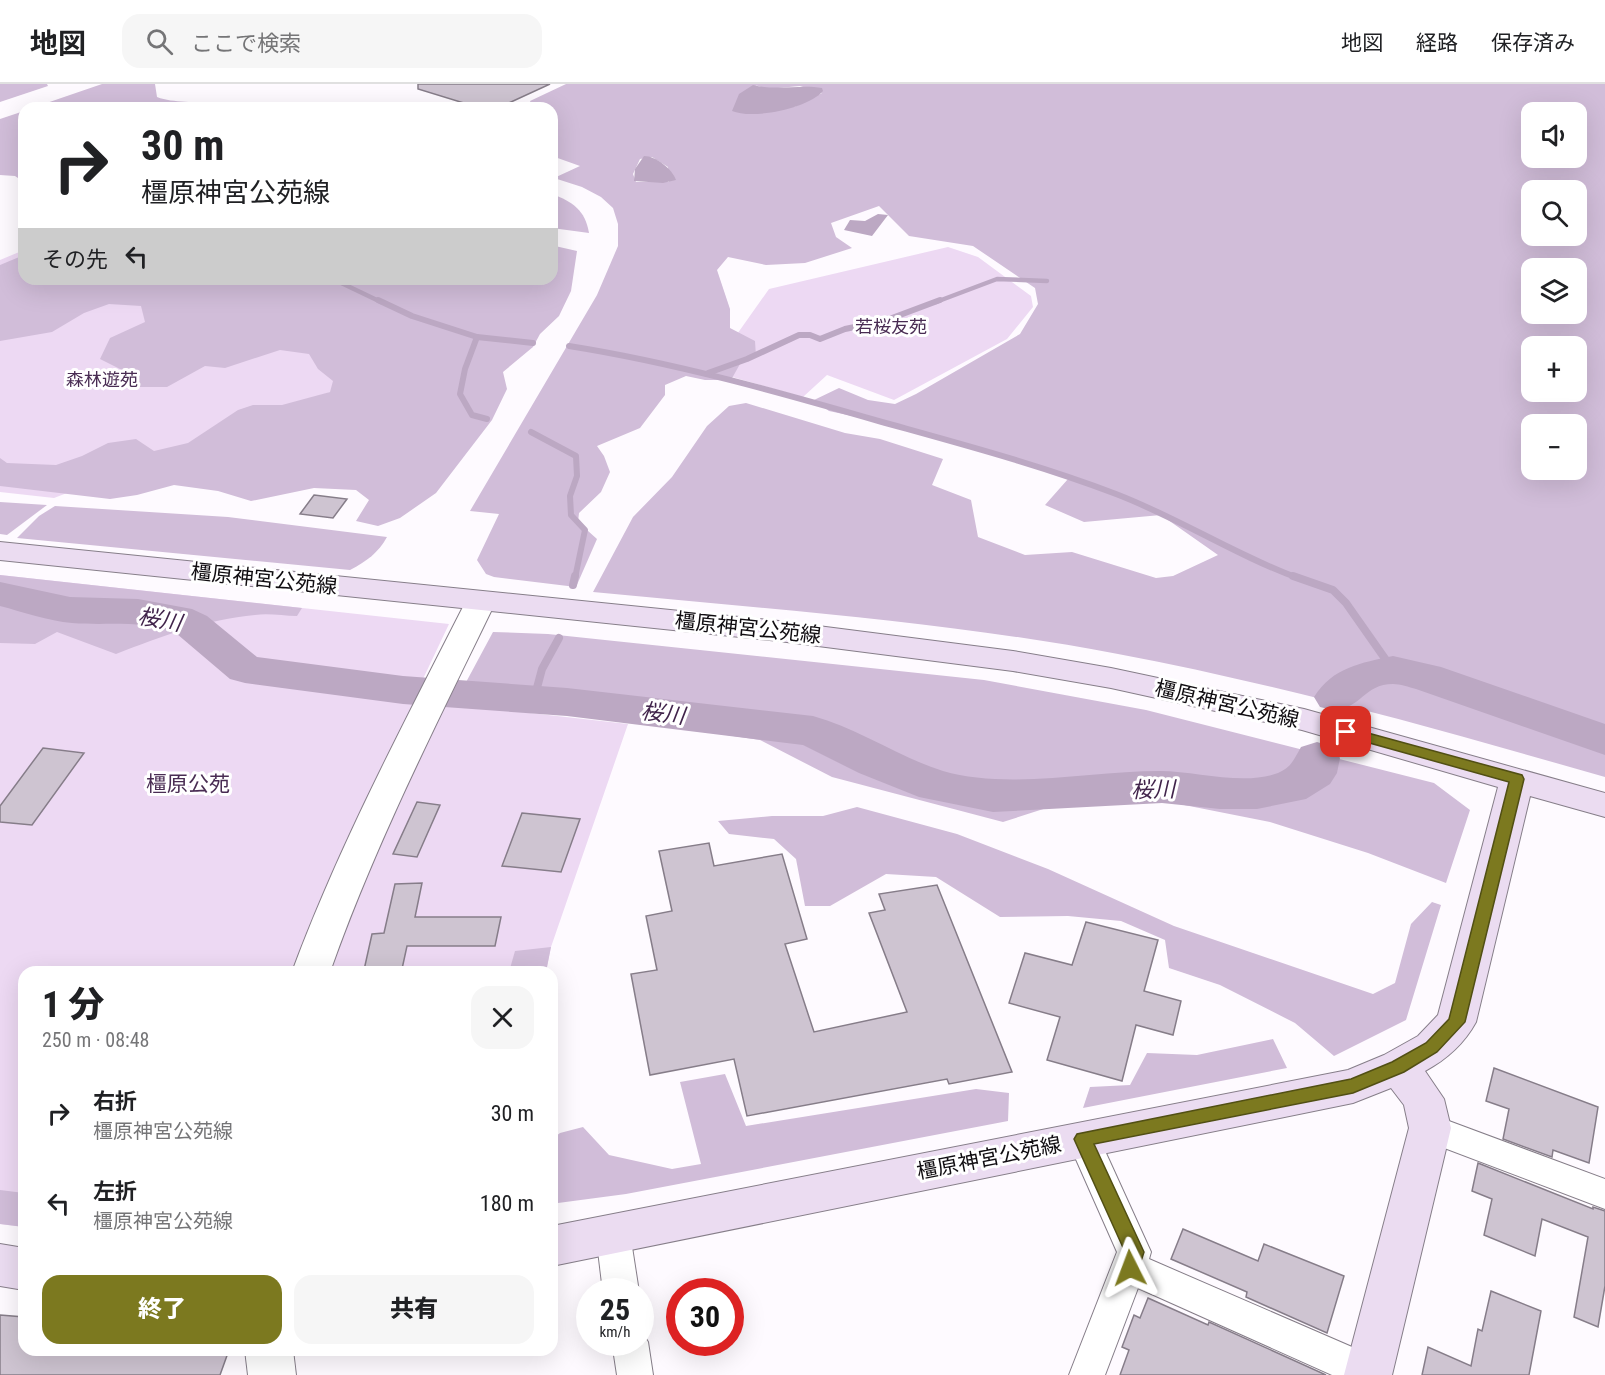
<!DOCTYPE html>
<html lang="ja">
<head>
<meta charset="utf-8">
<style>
	:root { --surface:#fff; --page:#f6f6f6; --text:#202124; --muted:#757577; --line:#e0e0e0; --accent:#7c791f }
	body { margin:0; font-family:"Roboto Condensed","Noto Sans JP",sans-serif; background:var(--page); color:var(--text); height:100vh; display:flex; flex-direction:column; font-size:22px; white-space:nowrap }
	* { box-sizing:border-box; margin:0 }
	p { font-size:20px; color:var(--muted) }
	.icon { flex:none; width:33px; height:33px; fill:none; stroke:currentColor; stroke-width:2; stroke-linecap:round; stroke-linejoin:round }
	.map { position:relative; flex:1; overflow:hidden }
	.side { position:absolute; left:18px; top:882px; width:540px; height:390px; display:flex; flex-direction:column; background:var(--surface); border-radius:18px; box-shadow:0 6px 24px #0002 }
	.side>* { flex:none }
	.top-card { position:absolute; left:18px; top:18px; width:540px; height:183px; border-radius:18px; box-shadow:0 6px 24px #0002; background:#fff; color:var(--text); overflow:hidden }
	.controls { position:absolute; left:1521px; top:18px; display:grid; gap:12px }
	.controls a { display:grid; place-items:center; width:66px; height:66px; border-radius:12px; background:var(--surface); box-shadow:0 6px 24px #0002; font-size:30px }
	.speed { position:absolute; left:576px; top:1194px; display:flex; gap:12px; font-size:30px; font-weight:700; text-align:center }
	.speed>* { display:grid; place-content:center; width:78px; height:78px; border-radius:50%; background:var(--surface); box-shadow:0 6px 24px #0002; line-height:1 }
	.speed small { font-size:15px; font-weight:400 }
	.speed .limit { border:9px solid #d22; background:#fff; color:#111 }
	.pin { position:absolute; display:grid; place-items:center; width:51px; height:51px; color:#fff; margin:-26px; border-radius:12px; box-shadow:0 3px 9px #0006 }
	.me { position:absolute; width:66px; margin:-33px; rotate:357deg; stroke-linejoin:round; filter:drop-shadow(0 0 4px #0008) }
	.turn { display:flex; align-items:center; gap:21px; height:126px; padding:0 24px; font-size:27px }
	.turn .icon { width:78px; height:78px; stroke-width:2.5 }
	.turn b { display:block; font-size:42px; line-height:51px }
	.then { display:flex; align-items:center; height:57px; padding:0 24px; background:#0003; gap:12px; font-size:22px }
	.round { display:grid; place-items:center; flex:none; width:63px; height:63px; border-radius:18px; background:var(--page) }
	.overview { display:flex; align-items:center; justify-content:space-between; height:102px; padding:0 24px }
	h1 { font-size:36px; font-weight:800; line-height:45px }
	.cta { display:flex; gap:12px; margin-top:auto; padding:12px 24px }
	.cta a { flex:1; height:69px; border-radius:18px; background:var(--accent); color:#fff; font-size:24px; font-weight:800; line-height:69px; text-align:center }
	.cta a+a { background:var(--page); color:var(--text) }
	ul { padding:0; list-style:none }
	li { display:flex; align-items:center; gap:18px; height:90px; padding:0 24px }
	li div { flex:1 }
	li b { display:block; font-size:22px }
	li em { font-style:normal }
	header { display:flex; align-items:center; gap:36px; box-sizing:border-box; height:84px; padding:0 30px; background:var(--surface); border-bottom:2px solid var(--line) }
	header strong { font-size:28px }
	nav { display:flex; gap:33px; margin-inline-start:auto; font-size:21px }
	.search { width:420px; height:54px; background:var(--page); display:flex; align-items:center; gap:15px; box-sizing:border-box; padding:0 21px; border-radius:18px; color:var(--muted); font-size:22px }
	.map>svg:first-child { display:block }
	.green { fill:#edd9f3 }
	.forest { fill:#d1bdd9; fill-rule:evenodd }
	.water { fill:#bca8c3 }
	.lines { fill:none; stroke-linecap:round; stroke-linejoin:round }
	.stream-far2 { stroke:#bca8c3; stroke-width:4.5 }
	.stream-far1 { stroke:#bca8c3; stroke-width:6 }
	.stream { stroke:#bca8c3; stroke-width:8 }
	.river { fill:#bca8c3; fill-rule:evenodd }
	.building { fill:#cec4d1; stroke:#867d89; stroke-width:1.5 }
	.minor-casing { stroke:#867e89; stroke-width:2 }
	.tertiary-casing { stroke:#867e89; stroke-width:2 }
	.secondary-casing { stroke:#867e89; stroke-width:2 }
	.minor { fill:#fff; fill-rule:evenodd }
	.tertiary { fill:#fff; fill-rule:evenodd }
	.secondary { fill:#ebdcf1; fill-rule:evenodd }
	.route { fill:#7c791f; stroke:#514f14; stroke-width:1.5 }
	.labels { text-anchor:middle; stroke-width:6; stroke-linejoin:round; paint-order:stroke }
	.far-park-label { font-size:18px; fill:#492c53; stroke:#fff }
	.street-label { font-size:21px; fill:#100d11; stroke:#fff }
	.park-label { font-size:21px; fill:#492c53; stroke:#fff }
	.water-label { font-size:22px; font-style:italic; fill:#41244b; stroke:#fff }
</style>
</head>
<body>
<header>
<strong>地図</strong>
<div class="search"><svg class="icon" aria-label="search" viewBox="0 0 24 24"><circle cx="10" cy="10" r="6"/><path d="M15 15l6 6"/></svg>ここで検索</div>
<nav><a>地図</a><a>経路</a><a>保存済み</a></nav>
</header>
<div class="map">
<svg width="1605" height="1291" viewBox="0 0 1605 1291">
	<rect width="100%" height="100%" fill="#fefaff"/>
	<!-- green -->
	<g class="green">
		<polygon points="948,163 978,173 1031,212 1033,223 1007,255 894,316 827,291 803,313 711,287 769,205"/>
		<polygon points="24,166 24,195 292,195 463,257 54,414 0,408 0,176"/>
		<polygon points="0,491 449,540 413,616 628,640 551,863 546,888 24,888 24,1143 0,1140"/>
	</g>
	<!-- forest -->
	<g class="forest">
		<polygon points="0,0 47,0 48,2 0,18"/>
		<path d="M102 0H155L157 13C174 20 196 15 212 24H32Z"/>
		<path d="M566 0H1605V693C1444 647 1283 601 1118 570 945 537 768 525 593 508L633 433 672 393 707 342 729 322 746 319 845 349 880 355 943 375 932 401 971 416 978 453 1025 471 1072 468 1156 494 1173 492 1218 471 1161 431 1084 438 1045 421 1068 395 987 367 944 357 908 344 829 327 814 316 839 304 868 316 895 320 916 310 1020 250 1038 220 1035 204 973 162 909 152 879 122 831 139 836 153 852 164 805 179 766 181 728 173 717 186 730 225V244L755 257 756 273 740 280 731 296H705L686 292 665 301V311L640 344 597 362 604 372 610 388 601 408 579 429 578 438 597 455 576 503 494 493 486 490 477 476 499 430 470 427 597 211 618 162V140L613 124 601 113 582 103 554 94 580 82 552 72V24H533L530 17ZM755 1 767 5 800 2 822 9 794 23ZM1532 28H1576V74H1532ZM652 73 668 83 669 98H636L633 90 640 75ZM1532 106H1576V152H1532ZM1532 184H1576V230H1532ZM1532 262H1576V308H1532ZM1532 340H1576V386H1532Z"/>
		<polygon points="24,27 24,98 15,92 0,91 0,35"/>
		<path d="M552 110C573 118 585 126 589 149L552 144Z"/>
		<polygon points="555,162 577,167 571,207 559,232 540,250 533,263 503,288 507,305 492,336 436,409 400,434 378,442 356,437 369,416 356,406 314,404 251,417 218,407 174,401 137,411 110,415 0,402 0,374 7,379 56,381 82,372 108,359 136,355 154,367 188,359 238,326 253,321 282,321 330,308 333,297 318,285 309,270 280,266 225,284 205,282 167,303 132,303 130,290 100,275 110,254 145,238 141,222 109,220 84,229 52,248 0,257 0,181 24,171 24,195 552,195 552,163"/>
		<polygon points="0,418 47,421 7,451 0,450"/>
		<path d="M55 422 228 433 387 453C378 469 367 477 350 486L17 454 39 432Z"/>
		<path d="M0 491 302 524 297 532C283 532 269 529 255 531 207 535 160 553 116 570L57 548 35 560 0 559Z"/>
		<polygon points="493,548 548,550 984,596 1146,626 1434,699 1470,726 1446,799 1368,769 1270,738 1169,718 1062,719 1003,738 832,693 760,656 626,636 457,615"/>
		<polygon points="857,723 957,750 1048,785 1174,842 1373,910 1395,899 1411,840 1432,818 1441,821 1406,936 1334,972 1295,939 1220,901 1169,884 1165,856 1121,837 1068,832 1000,833 936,793 886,790 830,822 805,822 796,775 774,755 729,750 718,737 772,732 823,732"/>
		<polygon points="551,863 546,888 509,888 515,867"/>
		<polygon points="1273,955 1287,984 1083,1024 1090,1003 1130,1001 1147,969 1197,971"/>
		<polygon points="725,990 746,1042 976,1005 1009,1009 1008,1037 626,1110 558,1119 552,1117 552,1055 560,1049 583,1043 609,1071 672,1085 701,1080 680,998"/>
		<polygon points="0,1106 24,1109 24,1143 0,1140"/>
	</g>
	<!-- water -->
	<g class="water">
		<path d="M753 1C776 7 801 0 822 4L823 7C809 24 753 36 732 27L739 10Z"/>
		<path d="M644 72C656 72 672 85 676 96L663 99 634 97 635 85Z"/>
		<polygon points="878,130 888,131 872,152 844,146 850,136 865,137"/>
	</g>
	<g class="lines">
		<!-- stream-far2 -->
		<g class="stream-far2">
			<polyline points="333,195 381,218"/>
			<polyline points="936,218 997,195 1047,197"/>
		</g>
		<!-- stream-far1 -->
		<g class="stream-far1">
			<polyline points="378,216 412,232 477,253 533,259"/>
			<polyline points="477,253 465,285 460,310 472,331 487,335"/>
			<path d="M569 262C676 279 778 308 882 338 961 360 1040 381 1116 410 1179 434 1235 471 1298 494"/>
			<polyline points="708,289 747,275 799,251 810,251 820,255 845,245 884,237 940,216"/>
			<polyline points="531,348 576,372 577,392 570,412 571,431 585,446 575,494"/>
		</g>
		<!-- stream -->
		<g class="stream">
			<polyline points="1293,492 1333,506 1346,519 1393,586"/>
			<polyline points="573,501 575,492"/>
			<polyline points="534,615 542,585 559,554"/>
		</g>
		<!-- river -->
		<g class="river">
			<path d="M0 498 70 513 138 515 192 525 207 532 257 573 403 592 567 604 813 632C858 644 898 673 943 687 1008 706 1092 687 1160 687 1196 687 1243 702 1278 689 1292 683 1294 675 1301 663L1317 658 1333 663 1340 674 1337 689 1330 700 1306 715 1257 725H1220L1162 719 993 728 919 713 859 689 803 661 567 632 403 620 245 599 230 595 177 550C145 535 107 542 72 539 48 537 23 528 0 522Z"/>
			<path d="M1393 572 1441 583 1605 640V671L1416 605C1409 603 1400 600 1393 600 1359 600 1361 634 1320 623L1314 613C1333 583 1361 579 1393 572Z"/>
		</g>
	</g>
	<!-- building -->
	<g class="building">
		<polygon points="418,0 550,0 498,24 480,24 418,5"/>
		<polygon points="314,411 347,415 333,434 300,430"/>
		<polygon points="43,664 84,669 32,741 0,738 0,722"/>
		<polygon points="417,718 440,721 417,773 393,770"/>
		<polygon points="522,729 580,735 561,788 502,782"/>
		<polygon points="709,759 714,782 782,770 807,855 785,860 814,948 907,928 869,829 885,826 879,810 937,801 1012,988 949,1000 947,995 747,1032 734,975 650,991 631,890 657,886 646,832 672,827 659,767"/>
		<polygon points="422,799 415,833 501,833 495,862 407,862 402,885 364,886 372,850 384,849 395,800"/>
		<polygon points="1086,838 1158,856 1144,907 1181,917 1173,951 1136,941 1122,997 1047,976 1060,933 1009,919 1025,869 1072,881"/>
		<polygon points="1494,984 1598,1023 1589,1079 1553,1066 1552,1073 1503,1055 1509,1025 1486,1017"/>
		<polygon points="1478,1079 1593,1125 1593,1123 1605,1127 1605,1202 1598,1243 1574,1233 1588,1153 1542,1135 1535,1172 1484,1151 1492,1115 1472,1107"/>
		<polygon points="1183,1145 1258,1177 1264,1160 1344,1192 1327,1249 1246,1213 1247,1208 1171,1175"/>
		<polygon points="1491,1207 1541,1227 1529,1291 1422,1291 1428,1263 1471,1282 1478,1245 1482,1247"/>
		<polygon points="1148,1214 1208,1241 1209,1238 1326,1291 1120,1291 1129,1266 1122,1263 1134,1231 1140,1234"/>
		<polygon points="0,1231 24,1233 24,1266 229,1266 220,1291 0,1291"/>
	</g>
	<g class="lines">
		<defs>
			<g id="minor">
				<polygon points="1430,1030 1605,1095 1605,1125 1418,1054 1414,1044 1418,1034"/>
				<polygon points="1083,1041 1095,1045 1151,1168 1149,1175 1382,1276 1387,1291 1332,1291 1138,1204 1105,1291 1069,1291 1117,1168 1067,1055 1071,1045"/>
				<polygon points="613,1134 625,1139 630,1150 639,1208 603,1208 596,1150 601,1139"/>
				<polygon points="640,1245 648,1258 653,1291 617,1291 612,1258 640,1258"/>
			</g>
			<g id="tertiary">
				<path d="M481 508 492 511 496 517C437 639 375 760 330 888H292C340 759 404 639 466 517L470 511Z"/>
				<polygon points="245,1266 293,1266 296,1291 248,1291"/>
			</g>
			<g id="secondary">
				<path d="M0 458 779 537 1013 567 1111 584 1304 625 1605 709V733L1530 712 1476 938C1464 960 1447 975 1425 987L1444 1015 1451 1044 1392 1291H1344L1409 1044 1404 1021 1391 1004 1353 1019 552 1182V1142L1348 986 1384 971 1418 952 1438 931 1498 703 1302 646 1111 604 1013 587 779 557 0 476Z"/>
				<polygon points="0,1160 24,1164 24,1206 0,1202"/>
			</g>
		</defs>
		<!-- minor casing -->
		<use href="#minor" class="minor-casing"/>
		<!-- tertiary casing -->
		<use href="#tertiary" class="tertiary-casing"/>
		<!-- secondary casing -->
		<use href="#secondary" class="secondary-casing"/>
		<!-- minor -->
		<use href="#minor" class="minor"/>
		<!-- tertiary -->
		<use href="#tertiary" class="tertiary"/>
		<!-- secondary -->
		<use href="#secondary" class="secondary"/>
	</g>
	<!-- route -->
	<polygon class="route" points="1346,643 1522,691 1524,695 1465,938 1437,968 1404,988 1353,1009 1094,1060 1144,1168 1137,1190 1130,1192 1124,1190 1121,1184 1125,1168 1074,1055 1077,1050 1351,995 1392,978 1426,959 1449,935 1509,698 1341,651 1339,648 1341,645"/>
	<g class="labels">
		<!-- far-park labels -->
		<g class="far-park-label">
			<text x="891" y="249">若桜友苑</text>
			<text x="102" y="302">森林遊苑</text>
		</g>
		<!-- street labels -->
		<g class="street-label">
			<text transform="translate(264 495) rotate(6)" y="7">橿原神宮公苑線</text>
			<text transform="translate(748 544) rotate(6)" y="7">橿原神宮公苑線</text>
			<text transform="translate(1227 620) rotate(13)" y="7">橿原神宮公苑線</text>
			<text transform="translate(989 1074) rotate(-11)" y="7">橿原神宮公苑線</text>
		</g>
		<!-- park labels -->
		<g class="park-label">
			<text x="188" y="707">橿原公苑</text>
		</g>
		<!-- water labels -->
		<g class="water-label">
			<text transform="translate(160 535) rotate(10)" y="8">桜川</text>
			<text transform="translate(663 629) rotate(7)" y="8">桜川</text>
			<text transform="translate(1153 705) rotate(-1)" y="8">桜川</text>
		</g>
	</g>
</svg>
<div class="controls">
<a><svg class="icon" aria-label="sound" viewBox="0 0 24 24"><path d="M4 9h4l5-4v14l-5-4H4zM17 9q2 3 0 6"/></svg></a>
<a><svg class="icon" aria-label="search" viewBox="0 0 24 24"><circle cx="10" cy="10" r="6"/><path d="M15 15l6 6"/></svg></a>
<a><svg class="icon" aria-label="layers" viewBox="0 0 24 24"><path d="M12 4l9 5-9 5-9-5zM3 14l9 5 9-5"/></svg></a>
<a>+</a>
<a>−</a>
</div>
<div class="speed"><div>25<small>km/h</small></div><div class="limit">30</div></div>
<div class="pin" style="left:1346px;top:648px;background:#d93025"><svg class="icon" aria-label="arrive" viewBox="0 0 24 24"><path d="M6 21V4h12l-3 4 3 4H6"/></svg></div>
<svg class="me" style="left:1130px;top:1184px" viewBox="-20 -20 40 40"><path d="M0-17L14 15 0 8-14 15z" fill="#7c791f" stroke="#fff" stroke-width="4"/></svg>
<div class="top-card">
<div class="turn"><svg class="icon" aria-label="right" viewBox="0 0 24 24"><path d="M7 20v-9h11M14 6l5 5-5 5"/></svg><div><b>30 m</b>橿原神宮公苑線</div></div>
<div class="then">その先<svg class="icon" aria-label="left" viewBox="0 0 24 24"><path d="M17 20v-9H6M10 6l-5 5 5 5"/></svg></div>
</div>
<section class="side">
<div class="overview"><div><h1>1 分</h1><p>250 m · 08:48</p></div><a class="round"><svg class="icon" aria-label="close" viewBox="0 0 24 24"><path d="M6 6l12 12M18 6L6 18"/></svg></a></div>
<ul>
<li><svg class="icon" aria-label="right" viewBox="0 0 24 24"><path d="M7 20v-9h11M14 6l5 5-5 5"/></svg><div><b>右折</b><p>橿原神宮公苑線</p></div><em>30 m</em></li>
<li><svg class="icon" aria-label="left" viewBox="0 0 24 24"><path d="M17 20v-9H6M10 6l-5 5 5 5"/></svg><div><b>左折</b><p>橿原神宮公苑線</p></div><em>180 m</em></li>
</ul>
<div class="cta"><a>終了</a><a>共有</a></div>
</section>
</div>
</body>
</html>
